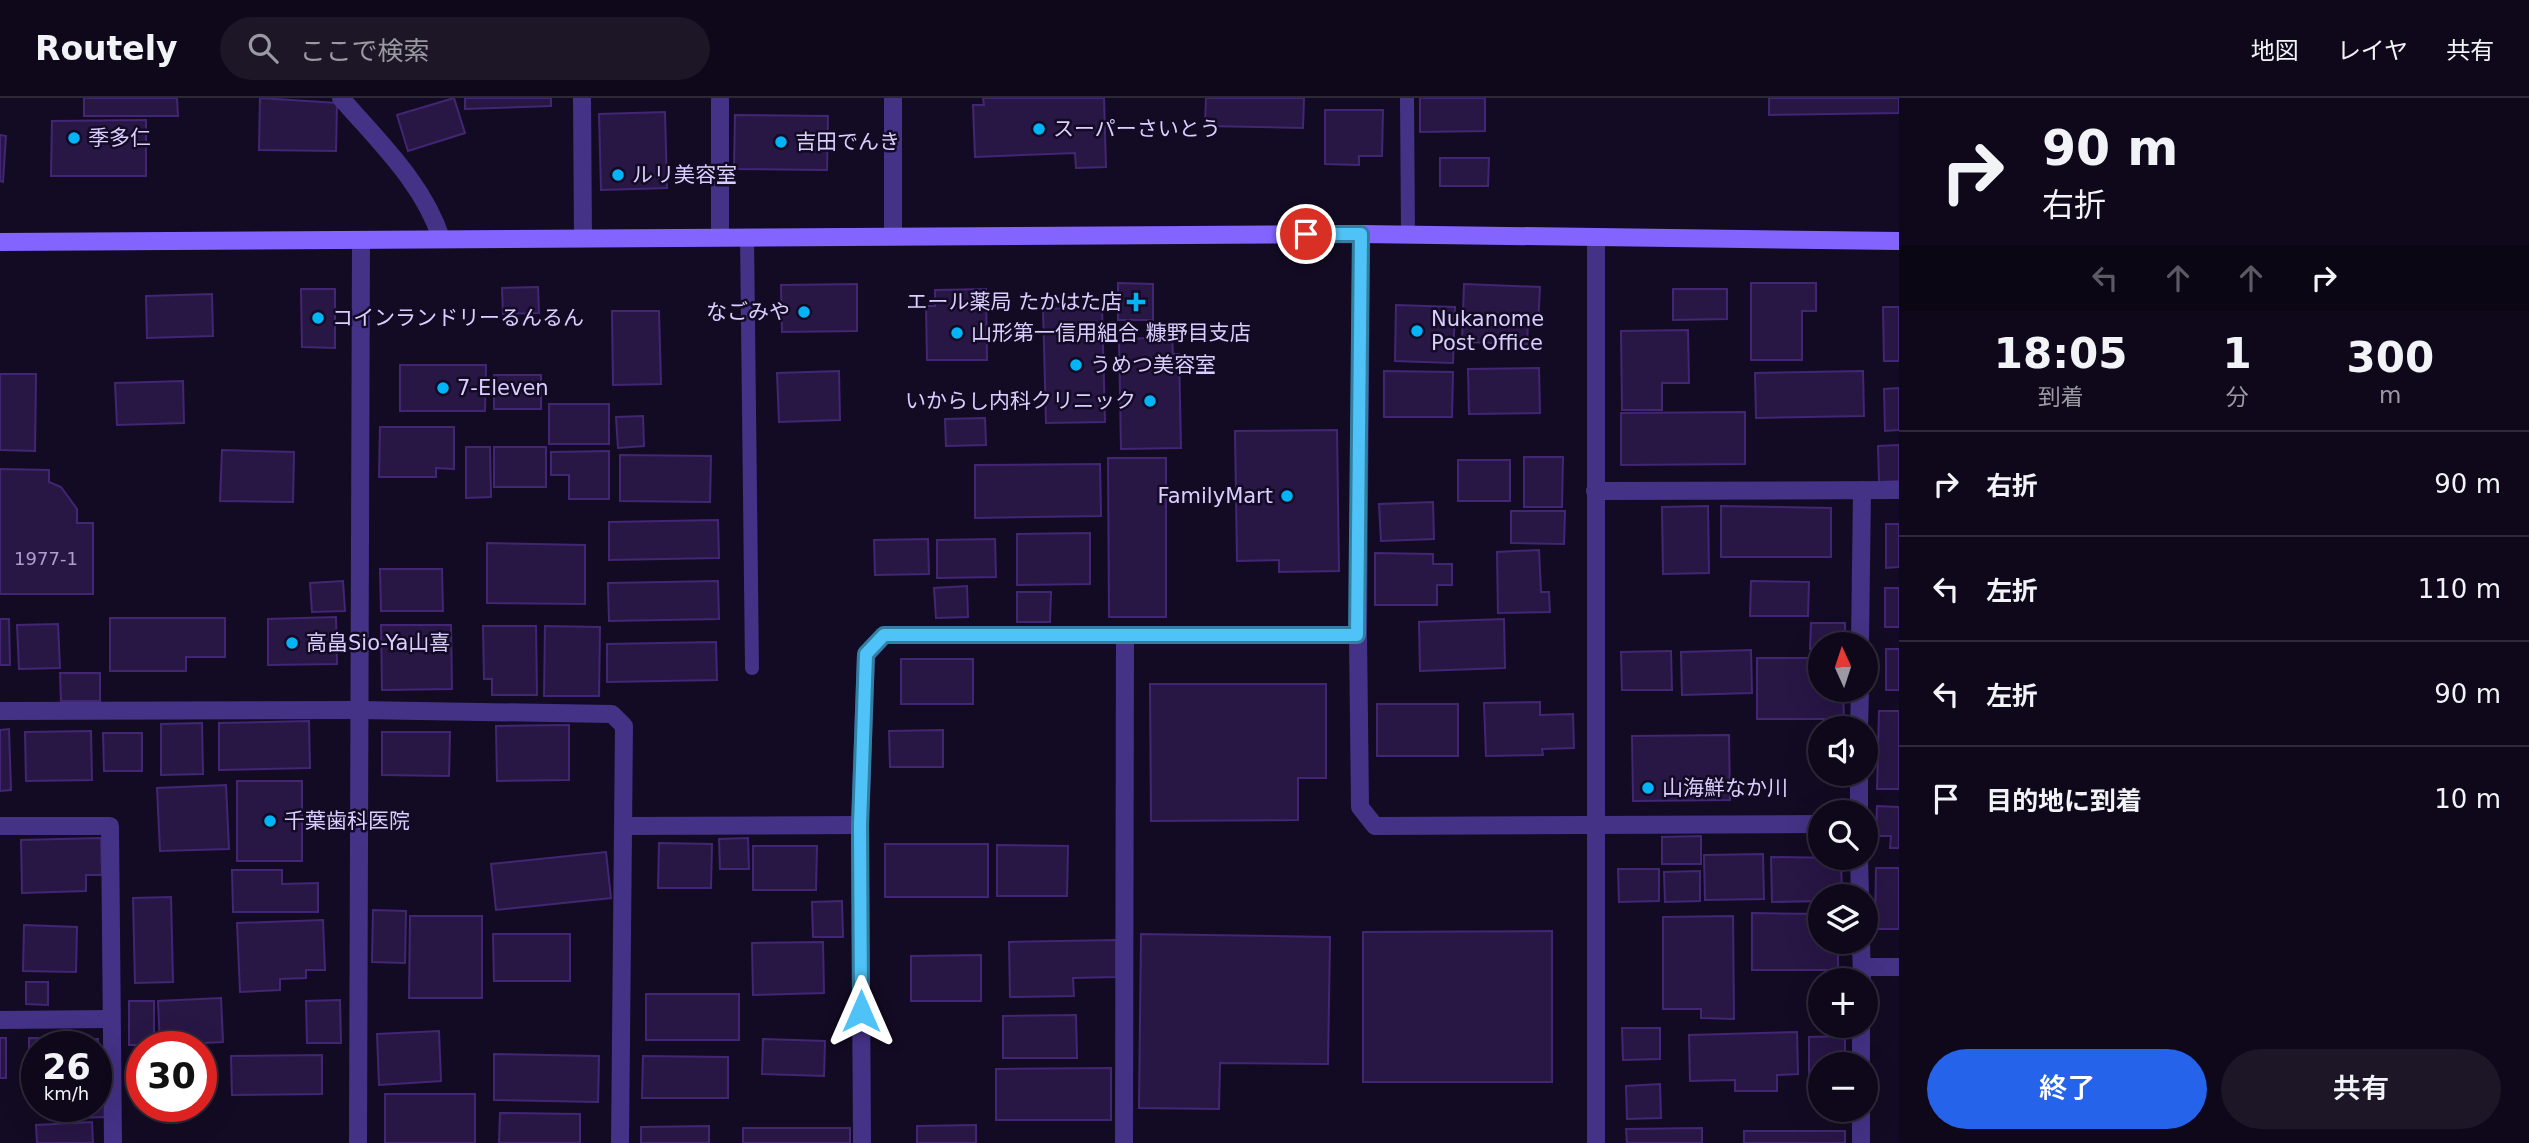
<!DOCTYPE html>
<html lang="ja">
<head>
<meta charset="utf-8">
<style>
	:root { --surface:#0e081a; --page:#1c1627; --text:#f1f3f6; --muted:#9b9aa2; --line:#2e2939; --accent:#2563eb }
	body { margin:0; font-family:"DejaVu Sans","Noto Sans JP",sans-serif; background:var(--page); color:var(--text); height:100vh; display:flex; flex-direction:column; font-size:26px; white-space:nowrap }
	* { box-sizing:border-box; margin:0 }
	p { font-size:23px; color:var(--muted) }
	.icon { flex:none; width:38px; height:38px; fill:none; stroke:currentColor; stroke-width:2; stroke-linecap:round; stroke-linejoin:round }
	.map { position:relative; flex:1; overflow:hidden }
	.details { display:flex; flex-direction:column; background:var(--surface); width:630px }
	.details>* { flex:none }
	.top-card { background:#0e081a; color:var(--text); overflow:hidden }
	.needle { width:46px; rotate:357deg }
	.controls { position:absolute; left:1808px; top:534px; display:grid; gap:14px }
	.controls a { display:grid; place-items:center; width:70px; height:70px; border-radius:50%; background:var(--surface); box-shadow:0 7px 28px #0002,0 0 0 2px var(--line); font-size:35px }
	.speed { position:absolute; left:21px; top:933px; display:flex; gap:14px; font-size:35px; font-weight:700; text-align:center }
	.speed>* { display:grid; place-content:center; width:91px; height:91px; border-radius:50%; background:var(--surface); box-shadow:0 7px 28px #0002,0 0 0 2px var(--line); line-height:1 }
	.speed small { font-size:18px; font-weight:400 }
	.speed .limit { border:10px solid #d22; background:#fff; color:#111 }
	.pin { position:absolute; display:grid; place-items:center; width:60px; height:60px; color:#fff; margin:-30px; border:4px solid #fff; border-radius:50%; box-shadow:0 2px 7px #0007 }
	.me { position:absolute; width:77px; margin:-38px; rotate:0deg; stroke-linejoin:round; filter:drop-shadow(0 0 5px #0008) }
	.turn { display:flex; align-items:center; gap:24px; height:147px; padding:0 28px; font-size:32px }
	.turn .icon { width:91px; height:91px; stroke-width:2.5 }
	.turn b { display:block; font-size:49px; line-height:60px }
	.lanes { display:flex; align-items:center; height:66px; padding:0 28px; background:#0003; justify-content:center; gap:35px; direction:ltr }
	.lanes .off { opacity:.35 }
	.eta { display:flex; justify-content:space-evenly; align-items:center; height:119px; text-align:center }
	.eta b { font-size:42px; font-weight:600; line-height:49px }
	.button { display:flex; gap:14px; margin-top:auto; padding:14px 28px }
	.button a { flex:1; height:80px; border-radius:42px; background:var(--accent); color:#fff; font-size:28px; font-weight:600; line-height:80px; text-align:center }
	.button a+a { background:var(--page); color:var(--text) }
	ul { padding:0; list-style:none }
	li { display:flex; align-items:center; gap:21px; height:105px; padding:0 28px; border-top:2px solid var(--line) }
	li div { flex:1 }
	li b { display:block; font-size:26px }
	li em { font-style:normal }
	header { display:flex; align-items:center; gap:42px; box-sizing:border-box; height:98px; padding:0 35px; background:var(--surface); border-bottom:2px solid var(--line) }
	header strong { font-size:33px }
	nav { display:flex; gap:38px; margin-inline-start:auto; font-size:24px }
	.search { width:490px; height:63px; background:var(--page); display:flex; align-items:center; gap:18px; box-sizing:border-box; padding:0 24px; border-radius:38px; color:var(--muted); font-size:26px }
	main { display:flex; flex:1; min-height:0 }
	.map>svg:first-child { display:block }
	.building { fill:#281645; stroke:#422673; stroke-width:2 }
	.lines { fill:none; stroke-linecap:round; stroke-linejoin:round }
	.lane { stroke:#443286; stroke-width:14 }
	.street { stroke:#443286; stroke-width:18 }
	.secondary { stroke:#8364ff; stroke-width:18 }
	.route-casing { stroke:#337fa1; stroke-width:18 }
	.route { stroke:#4fc3f7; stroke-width:12 }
	.poi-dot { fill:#00b4f8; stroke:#130b23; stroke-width:2.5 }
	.labels { text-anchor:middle; stroke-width:5; stroke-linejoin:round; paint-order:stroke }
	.number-label { font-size:18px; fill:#ae9fd0 }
	.poi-label { font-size:21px; fill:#dbcdff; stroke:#130b23; text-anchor:start }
</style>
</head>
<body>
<header>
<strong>Routely</strong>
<div class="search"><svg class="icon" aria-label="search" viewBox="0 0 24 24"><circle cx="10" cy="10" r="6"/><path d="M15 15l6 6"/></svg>ここで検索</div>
<nav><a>地図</a><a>レイヤ</a><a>共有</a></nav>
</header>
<main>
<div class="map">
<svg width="1899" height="1045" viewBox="0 0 1899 1045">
	<rect width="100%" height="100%" fill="#130b23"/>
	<!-- building -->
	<g class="building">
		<polygon points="84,0 177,0 178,18 84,18"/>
		<polygon points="260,0 337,5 336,53 259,52"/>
		<polygon points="454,0 465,35 408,53 397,17"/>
		<polygon points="465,0 551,0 551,8 465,11"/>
		<polygon points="983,0 1104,0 1106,69 1076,70 1075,55 975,59 973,7 984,7"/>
		<polygon points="1206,0 1304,0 1303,30 1205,28"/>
		<polygon points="1420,0 1485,0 1485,33 1420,34"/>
		<polygon points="1769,0 1899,0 1899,15 1769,17"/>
		<polygon points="1325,12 1383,12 1382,58 1359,58 1359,67 1325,66"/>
		<polygon points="665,14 667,90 601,92 599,16"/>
		<polygon points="735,17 828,18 827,72 734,71"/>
		<polygon points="146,22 146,78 51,78 52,23"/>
		<polygon points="0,37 6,38 3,84 0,83"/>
		<polygon points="1440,60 1489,60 1488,88 1440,88"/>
		<polygon points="1118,185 1153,186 1153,222 1118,222"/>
		<polygon points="1751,185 1816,185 1816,213 1802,213 1802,262 1751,262"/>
		<polygon points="857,186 857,233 782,234 781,187"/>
		<polygon points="1464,186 1540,189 1538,226 1528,225 1527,246 1462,244"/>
		<polygon points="538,189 539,215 503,216 502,190"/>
		<polygon points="301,191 335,191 335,250 302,249"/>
		<polygon points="986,191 987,262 927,262 926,208 935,208 935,192"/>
		<polygon points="1673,191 1727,191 1727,221 1673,222"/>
		<polygon points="212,196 213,238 147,240 146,198"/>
		<polygon points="1396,207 1455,209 1453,265 1395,263"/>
		<polygon points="1102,209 1105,324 1046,325 1043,211"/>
		<polygon points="1883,209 1899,209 1899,263 1884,263"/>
		<polygon points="612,213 659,213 661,286 613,287"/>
		<polygon points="1688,232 1689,285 1662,285 1662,312 1622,312 1621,233"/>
		<polygon points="1172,238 1173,256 1179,256 1181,350 1121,351 1119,242"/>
		<polygon points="400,267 486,267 485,313 400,313"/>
		<polygon points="1539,270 1540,315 1469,316 1468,271"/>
		<polygon points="839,273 840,322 779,324 777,275"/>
		<polygon points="1384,273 1453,274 1452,319 1384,319"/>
		<polygon points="1863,273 1864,318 1756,320 1755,275"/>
		<polygon points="0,276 36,276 35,353 0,352"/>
		<rect x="494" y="277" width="47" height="34"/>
		<polygon points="183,283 184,325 117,327 115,285"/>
		<polygon points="1899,290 1899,332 1885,333 1884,291"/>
		<rect x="549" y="306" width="60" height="40"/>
		<polygon points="1745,314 1745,366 1621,367 1621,315"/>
		<polygon points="643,318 644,348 618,350 616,319"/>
		<polygon points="985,320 986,347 946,348 945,321"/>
		<polygon points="380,329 454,329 454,371 436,370 436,379 379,379"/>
		<polygon points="1337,332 1339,473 1279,474 1279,462 1237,463 1235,333"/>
		<polygon points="1899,347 1899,383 1879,384 1878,348"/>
		<polygon points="466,349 490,349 491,399 466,400"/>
		<rect x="494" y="349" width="52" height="40"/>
		<polygon points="222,352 294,354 293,404 220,403"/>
		<polygon points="609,353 609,401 569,401 569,377 551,377 551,354"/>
		<polygon points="620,357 711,358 710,404 620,403"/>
		<polygon points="1524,359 1563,359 1562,409 1524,409"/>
		<polygon points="1108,360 1166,360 1166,519 1109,519"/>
		<rect x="1458" y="362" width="52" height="41"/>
		<polygon points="1100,366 1101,418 975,420 975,367"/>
		<polygon points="0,371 49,372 49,384 61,389 77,411 77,425 93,425 93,496 0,496"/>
		<polygon points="1433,404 1434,441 1381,443 1379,406"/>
		<polygon points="1708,408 1709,475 1663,476 1662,409"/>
		<polygon points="1721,408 1831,410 1831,459 1721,459"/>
		<polygon points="1511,413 1565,413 1564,446 1511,445"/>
		<polygon points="718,422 719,460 609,462 609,424"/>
		<polygon points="1886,426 1899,426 1899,469 1886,470"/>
		<polygon points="1090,435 1090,486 1017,487 1017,436"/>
		<polygon points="928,441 929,476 875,477 874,442"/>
		<polygon points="995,441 996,479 937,480 937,442"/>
		<polygon points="487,445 585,447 585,506 487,505"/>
		<polygon points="1539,452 1541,494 1549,494 1550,514 1498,515 1497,454"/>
		<polygon points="1375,455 1433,456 1433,466 1452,466 1452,487 1437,487 1437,507 1375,507"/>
		<polygon points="380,471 442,471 443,513 381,513"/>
		<polygon points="343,483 345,513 312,514 310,485"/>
		<polygon points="718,483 719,521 609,523 608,485"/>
		<polygon points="1751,483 1809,484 1808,518 1750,518"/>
		<polygon points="967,488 968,519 936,520 934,490"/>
		<rect x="1885" y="490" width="14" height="39"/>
		<polygon points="1017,494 1051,494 1050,524 1017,524"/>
		<polygon points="336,519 337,566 268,567 268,521"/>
		<polygon points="110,520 225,520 225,559 186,559 186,573 110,573"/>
		<polygon points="0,521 9,521 10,567 0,567"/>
		<polygon points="1504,521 1505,570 1420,573 1419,524"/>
		<polygon points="1811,525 1845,525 1845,546 1820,546 1820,551 1810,551"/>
		<polygon points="58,526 60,570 19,571 17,527"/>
		<polygon points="381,527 451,527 452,591 382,592"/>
		<polygon points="483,528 536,528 537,597 492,597 492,581 484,581"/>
		<polygon points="545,528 600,529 599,598 544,598"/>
		<polygon points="716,544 717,582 607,584 607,546"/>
		<rect x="1886" y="551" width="13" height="41"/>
		<polygon points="1751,552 1752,595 1682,597 1681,554"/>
		<polygon points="1671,553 1672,592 1622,592 1621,554"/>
		<polygon points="1757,560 1820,560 1820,592 1843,592 1844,621 1757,621"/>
		<rect x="901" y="561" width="72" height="45"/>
		<polygon points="60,575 100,575 100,603 61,603"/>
		<polygon points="1150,586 1326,586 1326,680 1298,680 1298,722 1151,723"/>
		<polygon points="1540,604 1540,617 1573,616 1574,650 1542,651 1543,657 1486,658 1484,605"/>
		<rect x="1377" y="606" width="81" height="52"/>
		<polygon points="1879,613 1899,613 1899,691 1877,691"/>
		<polygon points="309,623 310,670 219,672 219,625"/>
		<polygon points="202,625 203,676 161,677 161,626"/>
		<polygon points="569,627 569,682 497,683 496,628"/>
		<polygon points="9,631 11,692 0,693 0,632"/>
		<polygon points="943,632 943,669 890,669 889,633"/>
		<polygon points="91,633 92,682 26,683 25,634"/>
		<polygon points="382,634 450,634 449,678 382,677"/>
		<polygon points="103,635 142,635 142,673 104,673"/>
		<polygon points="1729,637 1730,702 1633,703 1632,638"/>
		<rect x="237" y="683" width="65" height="80"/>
		<polygon points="226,687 229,751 160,753 157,690"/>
		<polygon points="1877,708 1899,709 1899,750 1890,750 1891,738 1876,738"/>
		<polygon points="1701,738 1701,766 1662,766 1662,739"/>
		<polygon points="101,740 102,777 86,777 86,793 22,795 21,742"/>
		<polygon points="748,740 749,771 720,771 719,741"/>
		<polygon points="659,745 712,746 711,790 658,790"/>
		<rect x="885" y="746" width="103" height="53"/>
		<polygon points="997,747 1068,748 1067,798 997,798"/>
		<polygon points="753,748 817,748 816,792 753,792"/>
		<polygon points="606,754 611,800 496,812 491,766"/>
		<polygon points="1763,756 1764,801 1705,802 1704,757"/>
		<polygon points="1771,759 1841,760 1842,798 1820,798 1820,803 1772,804"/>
		<polygon points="1876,770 1899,770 1899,831 1875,831"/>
		<polygon points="1618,771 1659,771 1659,803 1619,804"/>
		<polygon points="232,772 282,772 282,786 318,785 318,814 233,814"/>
		<polygon points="1700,773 1700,803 1665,804 1664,774"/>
		<polygon points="171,799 173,884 135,885 133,800"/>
		<polygon points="842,803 843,839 813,839 812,804"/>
		<polygon points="373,812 406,813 405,865 372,864"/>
		<polygon points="1752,815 1820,816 1820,844 1838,844 1838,872 1752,872"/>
		<polygon points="410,818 482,818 482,900 409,900"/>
		<polygon points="1733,818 1734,921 1701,920 1701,911 1663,911 1663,819"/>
		<polygon points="323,822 325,872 306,872 306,880 280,881 280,892 240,894 237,825"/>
		<polygon points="24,827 77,829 76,874 23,873"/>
		<polygon points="1552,833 1552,984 1363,984 1363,834"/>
		<polygon points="493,836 570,836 570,883 494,883"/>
		<polygon points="1141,836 1330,839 1328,966 1220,965 1219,1011 1139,1010"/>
		<polygon points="1116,842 1116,879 1073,880 1074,898 1010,899 1009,844"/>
		<polygon points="823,844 824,895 753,897 752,845"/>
		<polygon points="981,857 981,903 911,903 911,858"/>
		<polygon points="26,884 48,884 48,907 26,906"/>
		<rect x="646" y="896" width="93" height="46"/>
		<polygon points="221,900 223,944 160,947 158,903"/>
		<polygon points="340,902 341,945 307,945 306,903"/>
		<rect x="129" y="903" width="25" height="44"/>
		<polygon points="1076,917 1077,960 1003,960 1003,918"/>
		<polygon points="1622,930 1660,930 1660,961 1623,962"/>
		<polygon points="439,933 441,983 379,987 377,936"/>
		<polygon points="1797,934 1798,976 1777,977 1777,993 1735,993 1735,982 1690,983 1689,937"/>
		<polygon points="1845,938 1845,966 1820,966 1820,978 1809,978 1809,939"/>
		<rect x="0" y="940" width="6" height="40"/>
		<polygon points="29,940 98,941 98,978 96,948 37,948 37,977 29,977"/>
		<polygon points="763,941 825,943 824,978 762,976"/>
		<polygon points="494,956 599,958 598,1004 494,1002"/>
		<polygon points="322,957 322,996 232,997 231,958"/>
		<polygon points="643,958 728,959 728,1000 642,1000"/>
		<polygon points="1111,970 1111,1022 996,1022 996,971"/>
		<polygon points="105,984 106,1019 77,1020 76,1008 96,1008 96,985"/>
		<polygon points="1660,986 1661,1020 1627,1021 1626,988"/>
		<rect x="385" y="996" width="90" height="49"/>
		<polygon points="500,1015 580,1016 580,1045 499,1045"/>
		<polygon points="92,1024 93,1045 37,1045 36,1027"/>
		<polygon points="976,1027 976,1045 917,1045 917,1028"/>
		<polygon points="709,1028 709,1045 641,1045 641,1029"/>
		<rect x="743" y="1030" width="107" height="15"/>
		<polygon points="1702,1030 1702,1045 1627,1045 1626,1031"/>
		<rect x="1744" y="1033" width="101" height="12"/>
	</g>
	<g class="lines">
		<!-- lane -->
		<g class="lane">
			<polyline points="1407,0 1408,137"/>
			<polyline points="747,139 752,570"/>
		</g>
		<!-- street -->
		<g class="street">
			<path d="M341 0C379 44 423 85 441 140"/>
			<polyline points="582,0 583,140"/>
			<polyline points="893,0 893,138"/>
			<polyline points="1361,136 1358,537 1360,709 1375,728 1820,726"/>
			<polyline points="720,139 720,0"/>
			<polyline points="1595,393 1899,392"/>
			<polyline points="1860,546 1862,392"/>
			<polyline points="0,613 359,612 612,616 624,628 620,1045"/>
			<polyline points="1859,630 1860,592"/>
			<polyline points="1859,714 1859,676"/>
			<polyline points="0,728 110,728 113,1045"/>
			<polyline points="624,728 860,727"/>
			<polyline points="1859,760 1860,798"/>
			<polyline points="1861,844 1862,882"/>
			<polyline points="1862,869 1899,869"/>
			<polyline points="0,922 111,921"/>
			<polyline points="1861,966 1861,928"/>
			<polyline points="358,1045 361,143"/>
			<polyline points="862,1045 860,727 866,557 884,537 1358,537"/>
			<polyline points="1124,1045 1125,539"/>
			<polyline points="1596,1045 1596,140"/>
			<polyline points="1861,1045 1861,1012"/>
		</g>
		<!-- secondary -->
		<polyline class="secondary" points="0,144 1361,136 1899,143"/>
	</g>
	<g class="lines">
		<defs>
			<polyline id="route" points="861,913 860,727 866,556 884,537 1357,537 1361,136 1306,136"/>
		</defs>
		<!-- route casing -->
		<use href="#route" class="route-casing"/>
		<!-- route -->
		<use href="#route" class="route"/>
	</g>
	<!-- markers -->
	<g class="poi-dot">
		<circle cx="1039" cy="31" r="7"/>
		<circle cx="74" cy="40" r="7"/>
		<circle cx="781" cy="44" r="7"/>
		<circle cx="618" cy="77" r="7"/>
		<path d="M1132.5 193.5h7v7h7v7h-7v7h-7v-7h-7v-7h7z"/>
		<circle cx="804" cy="214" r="7"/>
		<circle cx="318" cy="220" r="7"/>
		<circle cx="1417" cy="233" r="7"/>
		<circle cx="957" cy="235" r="7"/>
		<circle cx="1076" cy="267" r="7"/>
		<circle cx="443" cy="290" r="7"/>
		<circle cx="1150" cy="303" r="7"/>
		<circle cx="1287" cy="398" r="7"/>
		<circle cx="292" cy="545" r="7"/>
		<circle cx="1648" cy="690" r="7"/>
		<circle cx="270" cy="723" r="7"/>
	</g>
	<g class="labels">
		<!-- number labels -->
		<g class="number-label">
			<text x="46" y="467">1977-1</text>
		</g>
		<!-- poi labels -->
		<g class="poi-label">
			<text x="1053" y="38">スーパーさいとう</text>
			<text x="88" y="47">季多仁</text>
			<text x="795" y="51">吉田でんき</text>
			<text x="632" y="84">ルリ美容室</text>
			<text x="1122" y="211" text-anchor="end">エール薬局 たかはた店</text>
			<text x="790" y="221" text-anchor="end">なごみや</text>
			<text x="332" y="227">コインランドリーるんるん</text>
			<text x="1431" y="228">Nukanome<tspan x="1431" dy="24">Post Office</tspan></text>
			<text x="971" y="242">山形第一信用組合 糠野目支店</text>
			<text x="1090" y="274">うめつ美容室</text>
			<text x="457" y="297">7-Eleven</text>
			<text x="1136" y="310" text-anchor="end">いからし内科クリニック</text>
			<text x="1273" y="405" text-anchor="end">FamilyMart</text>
			<text x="306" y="552">高畠Sio-Ya山喜</text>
			<text x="1662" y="697">山海鮮なか川</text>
			<text x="284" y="730">千葉歯科医院</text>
		</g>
	</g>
</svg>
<div class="controls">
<a><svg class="needle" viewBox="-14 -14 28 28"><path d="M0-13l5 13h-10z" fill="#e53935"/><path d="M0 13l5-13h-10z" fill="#9b9aa2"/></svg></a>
<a><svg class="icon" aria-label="sound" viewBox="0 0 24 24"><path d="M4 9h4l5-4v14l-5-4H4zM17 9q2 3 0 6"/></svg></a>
<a><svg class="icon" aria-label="search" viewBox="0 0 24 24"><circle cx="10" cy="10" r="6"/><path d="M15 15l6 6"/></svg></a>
<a><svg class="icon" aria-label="layers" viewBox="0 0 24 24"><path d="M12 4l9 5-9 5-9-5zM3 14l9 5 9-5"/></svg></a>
<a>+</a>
<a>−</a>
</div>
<div class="speed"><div>26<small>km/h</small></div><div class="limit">30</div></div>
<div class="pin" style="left:1306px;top:136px;background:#d93025"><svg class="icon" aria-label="arrive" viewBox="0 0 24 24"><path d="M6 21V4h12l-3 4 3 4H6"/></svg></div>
<svg class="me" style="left:861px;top:913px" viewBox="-20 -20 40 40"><path d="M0-17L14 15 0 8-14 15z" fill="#4fc3f7" stroke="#fff" stroke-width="4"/></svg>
</div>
<section class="details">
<div class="top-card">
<div class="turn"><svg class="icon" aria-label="right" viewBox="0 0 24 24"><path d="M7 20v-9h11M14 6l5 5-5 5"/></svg><div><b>90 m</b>右折</div></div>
<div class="lanes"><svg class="icon off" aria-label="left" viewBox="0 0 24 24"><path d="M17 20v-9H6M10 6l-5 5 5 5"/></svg><svg class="icon off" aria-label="ahead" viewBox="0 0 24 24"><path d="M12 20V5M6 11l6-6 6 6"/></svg><svg class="icon off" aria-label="ahead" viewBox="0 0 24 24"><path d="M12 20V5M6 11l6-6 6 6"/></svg><svg class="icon" aria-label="right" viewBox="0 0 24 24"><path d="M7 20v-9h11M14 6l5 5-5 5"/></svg></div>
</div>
<div class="eta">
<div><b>18:05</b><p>到着</p></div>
<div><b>1</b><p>分</p></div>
<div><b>300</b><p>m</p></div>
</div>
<ul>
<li><svg class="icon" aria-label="right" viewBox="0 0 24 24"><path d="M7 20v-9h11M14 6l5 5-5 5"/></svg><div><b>右折</b></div><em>90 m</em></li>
<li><svg class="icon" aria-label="left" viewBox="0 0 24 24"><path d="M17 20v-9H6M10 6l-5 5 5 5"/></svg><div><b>左折</b></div><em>110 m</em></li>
<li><svg class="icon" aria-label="left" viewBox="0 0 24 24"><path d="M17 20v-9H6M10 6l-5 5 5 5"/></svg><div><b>左折</b></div><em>90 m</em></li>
<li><svg class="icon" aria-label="arrive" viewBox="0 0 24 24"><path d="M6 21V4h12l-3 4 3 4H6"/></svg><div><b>目的地に到着</b></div><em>10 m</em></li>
</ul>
<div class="button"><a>終了</a><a>共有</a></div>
</section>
</main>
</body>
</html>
